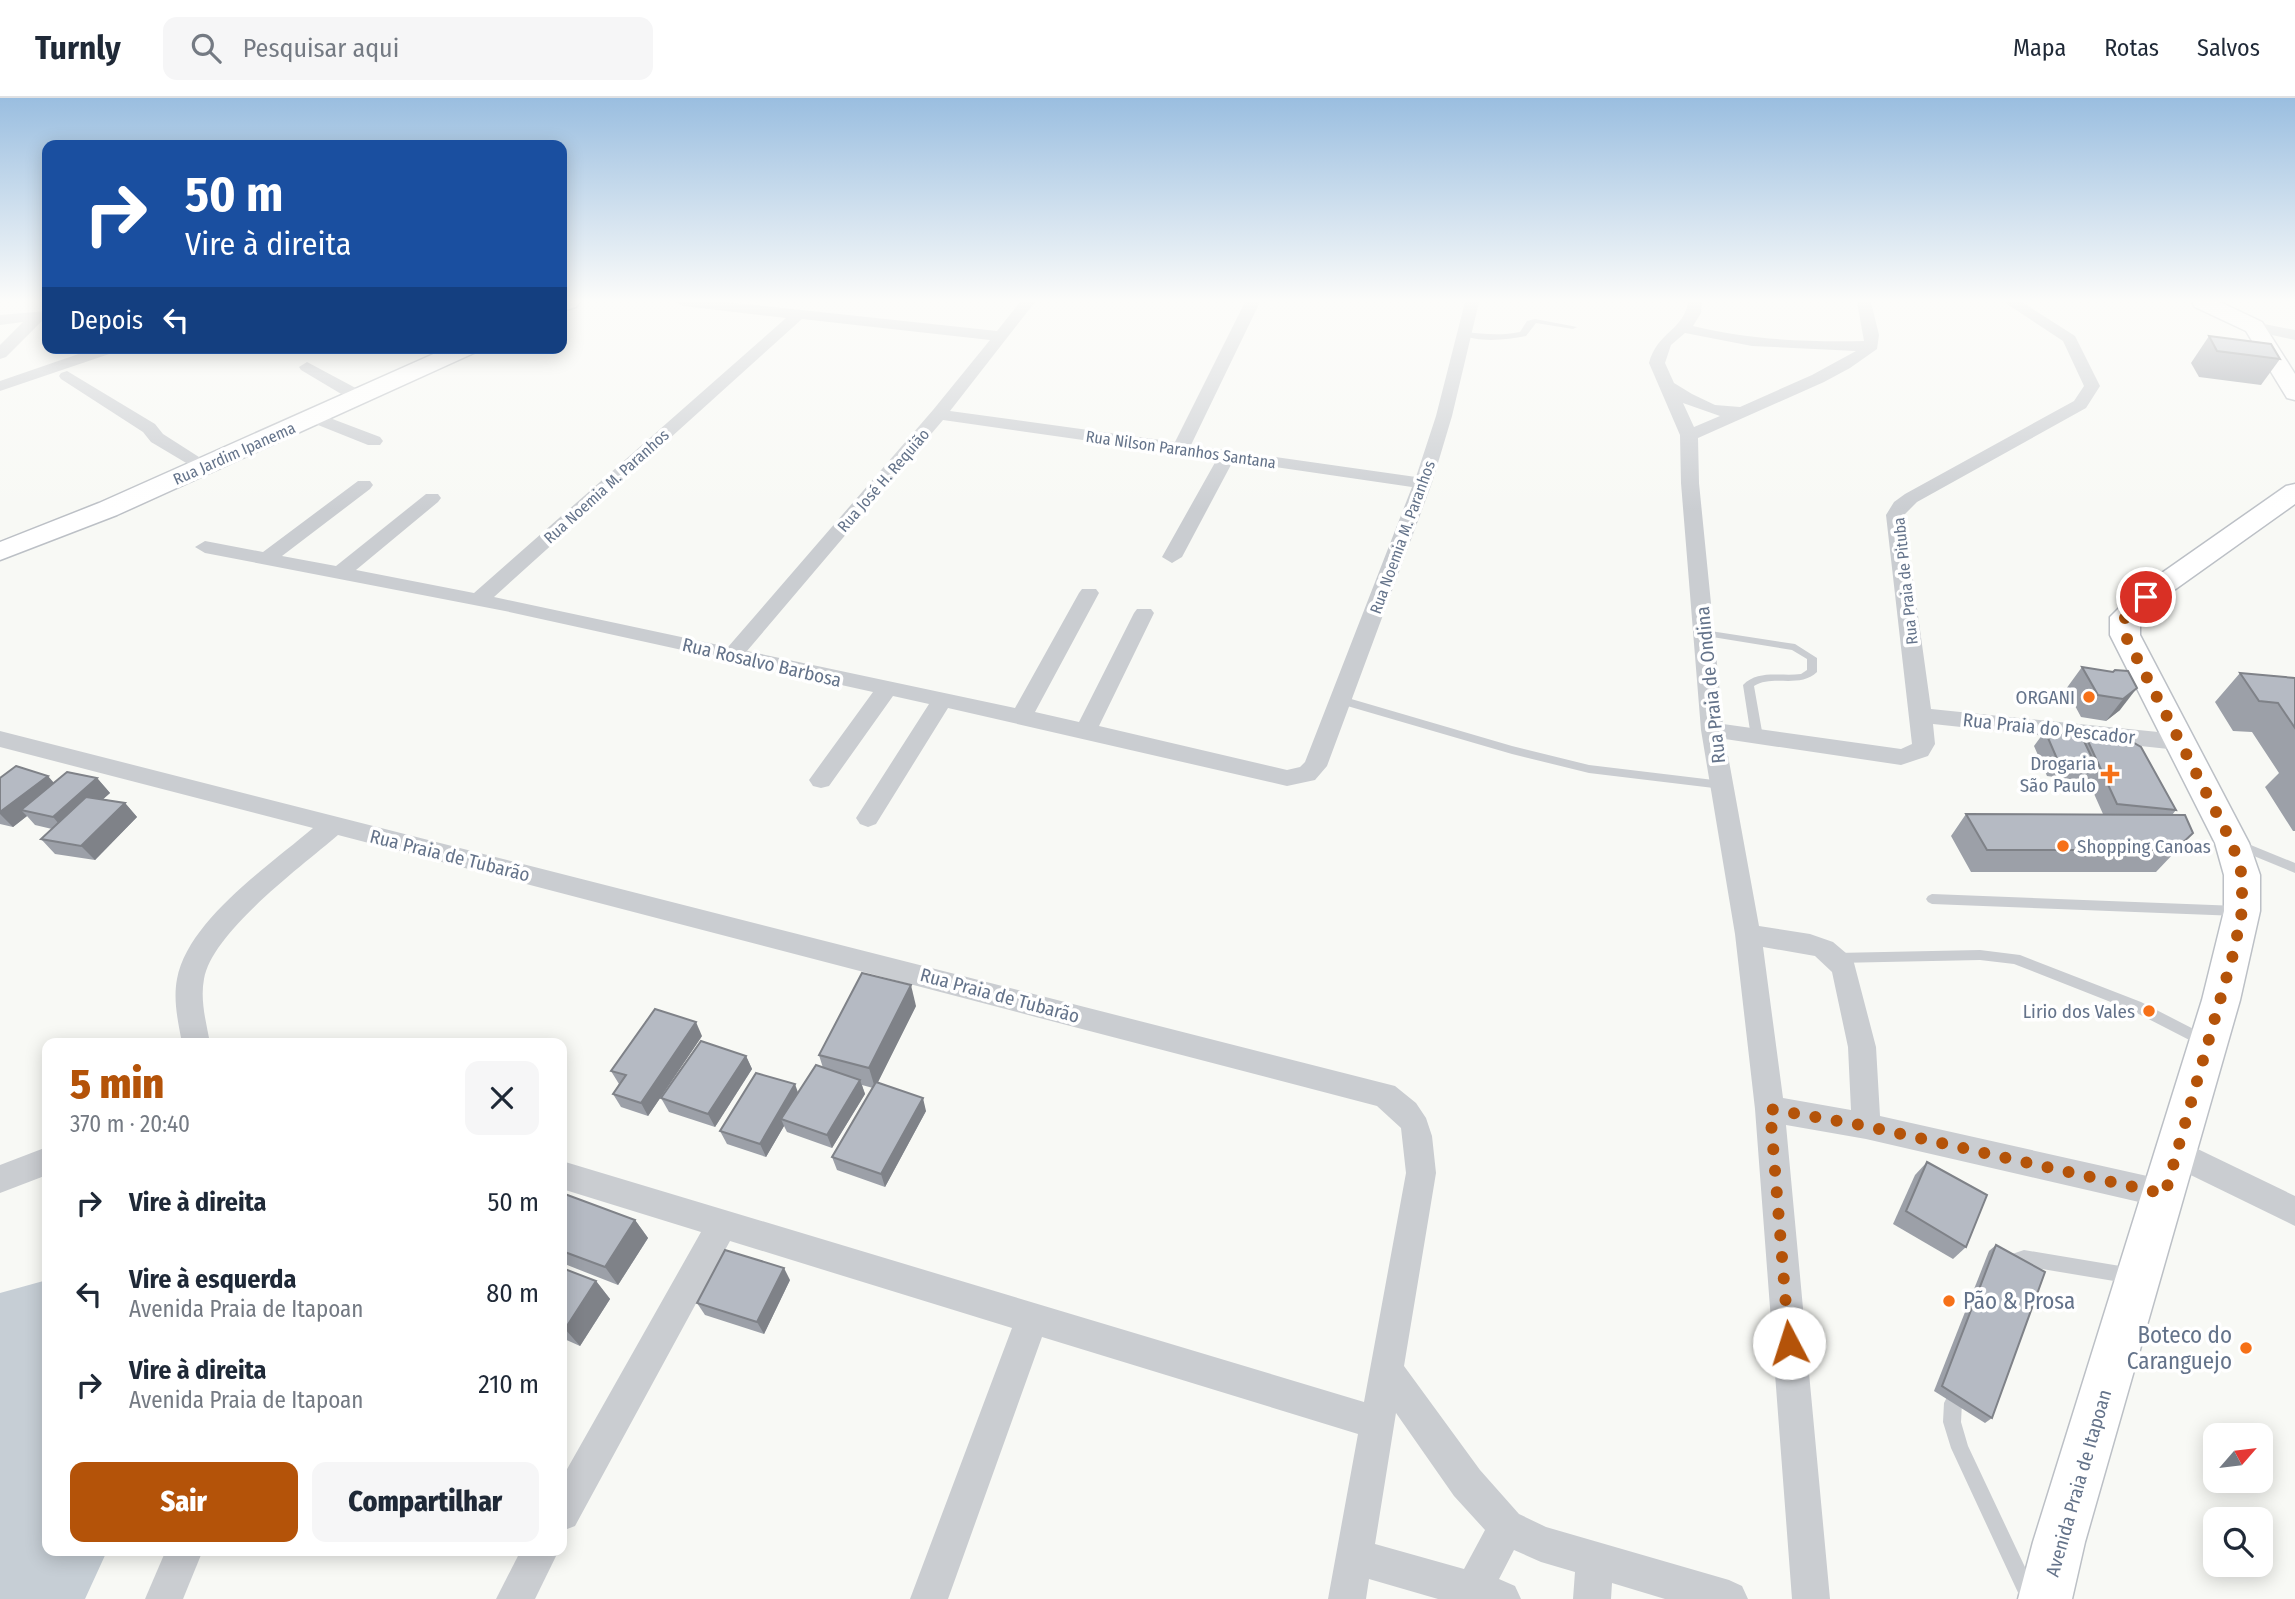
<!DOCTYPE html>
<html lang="pt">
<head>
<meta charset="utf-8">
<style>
	:root { --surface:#fff; --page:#f6f6f7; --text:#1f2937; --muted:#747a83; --line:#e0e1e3; --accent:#b45309 }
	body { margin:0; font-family:"Fira Sans Condensed",sans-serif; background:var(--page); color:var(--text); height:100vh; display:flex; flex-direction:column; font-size:26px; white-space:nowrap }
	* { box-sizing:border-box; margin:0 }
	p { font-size:23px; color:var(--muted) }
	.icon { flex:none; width:38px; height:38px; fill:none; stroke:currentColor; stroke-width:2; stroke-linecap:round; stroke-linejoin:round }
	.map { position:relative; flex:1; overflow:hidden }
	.details { position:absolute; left:42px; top:940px; width:525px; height:518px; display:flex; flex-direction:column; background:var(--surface); border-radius:14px; box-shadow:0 4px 18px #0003 }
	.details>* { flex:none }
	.hud { position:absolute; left:42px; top:42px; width:525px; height:214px; border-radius:14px; box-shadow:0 4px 18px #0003; background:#1a4fa0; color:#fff; overflow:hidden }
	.needle { width:46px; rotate:62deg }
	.tools { position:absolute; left:2203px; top:1325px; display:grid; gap:14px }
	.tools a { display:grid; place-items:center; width:70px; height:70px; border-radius:14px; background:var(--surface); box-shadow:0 4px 18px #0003; font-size:35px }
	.pin { position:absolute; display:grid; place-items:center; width:60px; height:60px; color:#fff; margin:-30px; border:4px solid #fff; border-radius:50%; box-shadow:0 2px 7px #0007 }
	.me { position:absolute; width:77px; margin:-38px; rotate:355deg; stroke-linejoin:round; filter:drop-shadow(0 0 5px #0008) }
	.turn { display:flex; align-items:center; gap:24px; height:147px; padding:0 28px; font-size:32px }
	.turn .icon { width:91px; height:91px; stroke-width:2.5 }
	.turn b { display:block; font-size:49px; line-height:60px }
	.then { display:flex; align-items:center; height:66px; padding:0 28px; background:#0003; gap:14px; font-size:26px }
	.round { display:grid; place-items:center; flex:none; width:74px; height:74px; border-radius:14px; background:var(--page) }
	.headline { display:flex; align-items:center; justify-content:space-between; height:119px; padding:0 28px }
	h1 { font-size:42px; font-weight:800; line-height:52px; color:var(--accent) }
	.cta { display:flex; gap:14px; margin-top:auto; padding:14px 28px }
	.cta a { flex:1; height:80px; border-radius:14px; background:var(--accent); color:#fff; font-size:28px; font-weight:800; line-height:80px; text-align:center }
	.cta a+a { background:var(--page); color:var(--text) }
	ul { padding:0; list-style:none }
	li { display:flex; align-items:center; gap:21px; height:91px; padding:0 28px }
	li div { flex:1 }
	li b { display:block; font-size:26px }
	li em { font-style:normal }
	header { display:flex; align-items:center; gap:42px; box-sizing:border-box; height:98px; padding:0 35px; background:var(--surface); border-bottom:2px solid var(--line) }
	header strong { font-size:33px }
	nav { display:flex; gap:38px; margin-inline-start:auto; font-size:24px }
	.search { width:490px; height:63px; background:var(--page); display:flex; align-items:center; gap:18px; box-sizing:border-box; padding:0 24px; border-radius:14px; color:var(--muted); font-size:26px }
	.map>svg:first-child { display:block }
	.water { fill:#c6ced5 }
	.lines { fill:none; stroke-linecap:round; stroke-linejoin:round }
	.secondary-casing { stroke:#bcc0c6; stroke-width:3 }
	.lane { fill:#cacdd1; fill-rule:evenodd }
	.street { fill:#cacdd1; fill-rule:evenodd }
	.secondary { fill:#fff; fill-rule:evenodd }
	.wall { fill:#9ca0a8 }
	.shaded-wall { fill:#7f8288 }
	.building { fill:#b5bac3; stroke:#7f8288; stroke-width:2 }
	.route { stroke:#b45309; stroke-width:12; stroke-dasharray:0 21.6 }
	.poi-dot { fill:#f67118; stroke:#fff; stroke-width:2.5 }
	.labels { text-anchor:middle; stroke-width:7; stroke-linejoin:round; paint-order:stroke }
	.far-street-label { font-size:16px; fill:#64738a; stroke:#fff }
	.street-label { font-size:19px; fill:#64738a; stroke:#fff }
	.poi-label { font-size:19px; fill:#64738a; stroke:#fff; text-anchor:end }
	.near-poi-label { font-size:23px; fill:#64738a; stroke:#fff; text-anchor:start }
</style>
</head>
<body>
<header>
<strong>Turnly</strong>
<div class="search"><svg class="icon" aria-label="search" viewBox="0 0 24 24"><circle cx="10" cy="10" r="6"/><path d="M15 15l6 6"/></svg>Pesquisar aqui</div>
<nav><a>Mapa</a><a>Rotas</a><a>Salvos</a></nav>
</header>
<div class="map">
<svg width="2295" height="1501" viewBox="0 0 2295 1501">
	<rect width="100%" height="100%" fill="#f8f9f5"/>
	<!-- water -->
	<polygon class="water" points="47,1182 47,1452 107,1453 85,1501 0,1501 0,1195"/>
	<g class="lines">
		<defs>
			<g id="secondary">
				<polygon points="562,204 579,204 576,209 562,213"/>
				<polygon points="2192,204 2220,204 2262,224 2295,276 2295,302 2287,300 2246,233 2195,209"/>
				<polygon points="447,250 477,250 474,255 117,417 0,462 0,444 99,405"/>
				<polygon points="2295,386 2295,406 2156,505 2140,521 2140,537 2249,745 2260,777 2260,813 2240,902 2085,1444 2072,1501 2018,1501 2033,1444 2202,902 2224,813 2224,777 2215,745 2110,537 2110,519 2136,493 2286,388"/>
			</g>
		</defs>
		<!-- secondary casing -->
		<use href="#secondary" class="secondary-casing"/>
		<!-- lane -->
		<g class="lane">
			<path d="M1535 221 1577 229 1573 231 1536 225 1526 238C1506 242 1478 245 1460 236L1464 234C1483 236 1501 238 1520 234L1527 223Z"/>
			<path d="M1704 532 1795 546 1817 560V574C1799 591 1773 576 1754 588L1763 639 1761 642 1757 643 1751 639 1743 587C1759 571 1781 579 1801 576L1807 572V561L1792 552 1700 537 1699 535Z"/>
			<polygon points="1341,598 1512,648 1589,667 1722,683 1728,687 1722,691 1589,675 1512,656 1337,605 1336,602"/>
			<polygon points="2236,741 2295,765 2295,775 2232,749 2230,746 2232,743"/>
			<polygon points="1932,796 2238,808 2243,809 2244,813 2243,817 2238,818 1932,806 1928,804 1926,801 1928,798"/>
			<polygon points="1980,852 2020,857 2141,904 2211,940 2213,944 2211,948 2206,950 2201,948 2131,912 2014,866 1980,862 1836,865 1831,864 1829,860 1831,856 1836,855"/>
			<polygon points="2024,1152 2132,1170 2138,1173 2140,1178 2138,1183 2132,1186 2024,1168 2009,1172 2003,1169 2001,1164 2003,1159"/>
			<polygon points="1953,1296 1959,1299 1962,1305 1961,1324 1968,1348 2040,1501 2021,1501 1951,1350 1943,1324 1944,1305 1947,1299"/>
		</g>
		<!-- street -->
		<g class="street">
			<path d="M676 204H726L997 233 1020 204H1035L950 313 1175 344 1245 204H1260L1191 347 1416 379 1436 318 1465 204H1479L1452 318 1432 385 1327 668 1315 682 1287 688 948 610 876 726 868 729 860 726 856 720 929 606 893 598 829 688 821 690 813 688 809 682 873 594 505 513 205 455 195 449 205 443 263 454 358 383H370L373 387 370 391 282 458 336 468 426 396H438L441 400 438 404 356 472 474 495 786 220 683 208ZM802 221 990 242 933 312 728 549 494 499ZM943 322 1217 361 1162 459 1172 465 1182 459 1233 363 1412 389 1305 664 1300 669 1287 672 1099 628 1154 515 1151 511H1137L1134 515 1079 624 1035 614 1099 495 1096 491H1082L1079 495 1015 610 747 553Z"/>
			<path d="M1688 204H1702L1701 215 1693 228C1749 242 1806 244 1864 243L1857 204H1871L1879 237 1877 251 1850 270 1824 284 1698 340 1699 385 1723 626 1901 651 1912 646 1886 417 1894 404 1905 396 2074 303 2084 288 2063 243 2004 204H2022L2075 238 2100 288 2086 310 1917 404 1904 417 1931 611 2178 636 2186 639 2189 644 2186 649 2178 652 1933 626 1935 646 1928 658 1901 667 1725 641 1759 828 1810 836 1833 844 1853 861 1876 949 1880 1018 2165 1082 2176 1086 2180 1096 2176 1106 2165 1110 1866 1041 1786 1027 1830 1501H1792L1755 1011 1735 836 1701 632 1681 385 1680 337 1649 265C1657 234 1684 232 1688 204ZM1685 235 1752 248 1856 253 1812 277 1740 309 1715 307 1692 296 1674 285 1665 265 1671 247ZM1683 305 1720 318 1694 329ZM1763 849 1815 858 1832 874 1848 949 1851 1012 1783 1000Z"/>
			<polygon points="47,213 47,221 43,222 6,259 0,261 0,247 23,224 0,227 0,217"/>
			<polygon points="2254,224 2295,232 2295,242 2249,232 2246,229 2249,226"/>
			<polygon points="96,250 120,250 118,253 0,293 0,283"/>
			<polygon points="307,264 365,295 367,299 365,303 353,303 301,272 299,269"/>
			<polygon points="67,273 155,326 163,336 213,368 204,373 198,372 151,344 143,334 61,281 59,278 61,275"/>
			<polygon points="314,314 380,339 383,343 380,347 368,347 308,323 306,319"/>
			<path d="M0 633 1395 988 1416 1005 1426 1020 1432 1038 1436 1075 1404 1268 1480 1372 1519 1416 1546 1429 1729 1482 1742 1488 1748 1501H1665L1612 1485 1611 1501H1573L1575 1474 1541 1464 1514 1452 1499 1481 1515 1488 1521 1501H1438L1369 1481 1366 1501H1328L1358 1336 1042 1239 948 1501H910L1012 1230 730 1143 575 1428 562 1433V1380L701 1134 562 1091V1063L1364 1304 1406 1075 1401 1030 1377 1008 338 737C302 768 212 834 204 881 200 902 206 924 210 945H182C178 924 173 902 177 881 188 822 270 767 313 730L0 649ZM1396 1315 1454 1398 1485 1432 1464 1471 1375 1446Z"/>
			<polygon points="2177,1041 2295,1098 2295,1128 2166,1065 2162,1055 2166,1045"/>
			<polygon points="47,1049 47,1077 0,1095 0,1067"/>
			<polygon points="166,1452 203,1452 183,1501 145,1501"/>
			<polygon points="521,1452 559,1452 535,1501 496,1501"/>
		</g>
		<!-- secondary -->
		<use href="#secondary" class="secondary"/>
	</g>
	<!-- wall -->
	<g class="wall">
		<polygon points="2209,238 2280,261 2261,287 2199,279 2191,265"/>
		<polygon points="2082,569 2113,574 2128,573 2120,612 2106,623 2081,619 2066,591"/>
		<polygon points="2240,575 2295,580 2295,733 2293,733 2265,689 2279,675 2252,634 2233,633 2215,604"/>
		<polygon points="2045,633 2084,642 2086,639 2176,712 2172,717 2193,735 2156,774 1971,774 1951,738 1966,716 2103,716 2087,680 2084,683 2047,678 2034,648"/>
		<polygon points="0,680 54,685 97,680 110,695 103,701 125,705 137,719 95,762 55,756 41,741 52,731 35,727 27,718 13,729 0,726"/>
		<polygon points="916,908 878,984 926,1013 885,1089 837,1072 832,1059 873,990 862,987 865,996 832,1050 787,1034 784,1028 766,1059 727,1046 720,1033 798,995 823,970 819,957"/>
		<polygon points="702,938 648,1018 621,1009 613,996 619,986 611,973"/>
		<polygon points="746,958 752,971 715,1029 669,1014 661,1000"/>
		<polygon points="1927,1064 1966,1149 1953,1161 1893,1126 1915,1077"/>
		<polygon points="562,1095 635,1122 648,1140 618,1187 562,1165"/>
		<polygon points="1996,1147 1992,1320 1985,1325 1934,1293 1989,1153"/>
		<polygon points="562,1170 596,1183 610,1201 580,1248 562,1240"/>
		<polygon points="790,1182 764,1236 705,1217 697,1205"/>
	</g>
	<!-- shaded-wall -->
	<g class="shaded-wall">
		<polygon points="2137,590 2120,612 2106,623 2123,601"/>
		<polygon points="48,678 61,693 21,712 27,718 13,729 0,716 0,714"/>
		<polygon points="97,680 110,695 66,734 53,719"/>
		<polygon points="125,705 137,719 95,762 81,748"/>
		<polygon points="911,887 916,908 875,990 869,970"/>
		<polygon points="696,924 702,938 648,1018 641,1005"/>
		<polygon points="746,958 752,971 715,1029 708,1016"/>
		<polygon points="860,982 865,996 832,1050 827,1037"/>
		<polygon points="795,986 800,1000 781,1021 784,1028 766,1059 760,1046"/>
		<polygon points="923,1000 926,1013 885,1089 881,1076"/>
		<polygon points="635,1122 648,1140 618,1187 605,1169"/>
		<polygon points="784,1170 790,1182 764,1236 757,1224"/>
		<polygon points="596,1183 610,1201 580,1248 565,1231"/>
	</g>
	<!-- building -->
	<g class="building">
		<polygon points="2209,238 2271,246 2280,261 2217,253"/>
		<polygon points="2082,569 2113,574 2115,572 2128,573 2137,590 2123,601 2098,597"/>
		<polygon points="2240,575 2295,580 2295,630 2278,605 2259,603"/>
		<polygon points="2045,633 2082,639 2096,668 2058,663"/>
		<polygon points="2086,639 2127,641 2141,649 2176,712 2117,706"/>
		<polygon points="16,668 48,678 0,714 0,680"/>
		<polygon points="67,674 97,680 53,719 21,712"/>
		<polygon points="86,699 125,705 81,748 41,741"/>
		<polygon points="1966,716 2185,717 2193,735 2175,752 1987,752"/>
		<polygon points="862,875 911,887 869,970 819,957"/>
		<polygon points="655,911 696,924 641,1005 613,996 626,977 611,973"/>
		<polygon points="701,943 746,958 708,1016 661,1000"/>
		<polygon points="816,967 860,982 827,1037 781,1021"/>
		<polygon points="756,975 795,986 760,1046 720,1033"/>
		<polygon points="876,984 923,1000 881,1076 832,1059"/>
		<polygon points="1927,1064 1987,1097 1966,1149 1906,1113"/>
		<polygon points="562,1095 635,1122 605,1169 562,1153"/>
		<polygon points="1996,1147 2045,1174 1992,1320 1942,1288"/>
		<polygon points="725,1152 784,1170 757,1224 697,1205"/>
		<polygon points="562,1170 596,1183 565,1231 562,1230"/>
	</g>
	<!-- sky -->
	<linearGradient id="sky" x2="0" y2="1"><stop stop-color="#9abee0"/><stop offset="0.49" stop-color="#fcfcfa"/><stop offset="1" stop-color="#fcfcfa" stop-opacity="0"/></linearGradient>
	<rect width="2295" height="414" fill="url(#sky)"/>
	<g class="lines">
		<!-- route -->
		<polyline class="route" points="1789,1245 1770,1011 1866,1028 2165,1096 2234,853 2242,813 2242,777 2232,745 2125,537 2125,519 2146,499"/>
	</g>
	<!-- markers -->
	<g class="poi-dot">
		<circle cx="2089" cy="599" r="7"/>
		<path d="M2106.5 665.5h7v7h7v7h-7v7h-7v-7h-7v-7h7z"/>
		<circle cx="2063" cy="748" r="7"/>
		<circle cx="2149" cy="913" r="7"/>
		<circle cx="1949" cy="1203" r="7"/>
		<circle cx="2246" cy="1250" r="7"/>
	</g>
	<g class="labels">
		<!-- far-street labels -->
		<g class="far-street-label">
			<text transform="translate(1181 351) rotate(8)" y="6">Rua Nilson Paranhos Santana</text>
			<text transform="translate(234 355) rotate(-24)" y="6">Rua Jardim Ipanema</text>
			<text transform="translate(883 382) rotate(-49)" y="6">Rua José H. Requião</text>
			<text transform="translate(606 388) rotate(-42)" y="6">Rua Noemia M. Paranhos</text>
			<text transform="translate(1402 439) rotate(-70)" y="6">Rua Noemia M. Paranhos</text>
			<text transform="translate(1905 483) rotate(-96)" y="6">Rua Praia de Pituba</text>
		</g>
		<!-- street labels -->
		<g class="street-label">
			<text transform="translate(762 564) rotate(13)" y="7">Rua Rosalvo Barbosa</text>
			<text transform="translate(1710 587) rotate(-96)" y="7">Rua Praia de Ondina</text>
			<text transform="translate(2049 630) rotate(6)" y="7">Rua Praia do Pescador</text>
			<text transform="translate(450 757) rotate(14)" y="7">Rua Praia de Tubarão</text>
			<text transform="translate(1000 897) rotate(15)" y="7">Rua Praia de Tubarão</text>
			<text transform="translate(2078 1385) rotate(-74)" y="7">Avenida Praia de Itapoan</text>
		</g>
		<!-- poi labels -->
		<g class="poi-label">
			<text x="2075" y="606">ORGANI</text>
			<text x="2096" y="672">Drogaria<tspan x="2096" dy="22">São Paulo</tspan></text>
			<text x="2077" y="755" text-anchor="start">Shopping Canoas</text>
			<text x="2135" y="920">Lirio dos Vales</text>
		</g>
		<!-- near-poi labels -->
		<g class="near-poi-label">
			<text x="1963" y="1211">Pão &amp; Prosa</text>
			<text x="2232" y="1245" text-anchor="end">Boteco do<tspan x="2232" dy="26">Caranguejo</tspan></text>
		</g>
	</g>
</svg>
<div class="tools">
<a><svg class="needle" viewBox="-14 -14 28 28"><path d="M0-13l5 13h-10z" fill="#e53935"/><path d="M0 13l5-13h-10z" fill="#747a83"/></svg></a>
<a><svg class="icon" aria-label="search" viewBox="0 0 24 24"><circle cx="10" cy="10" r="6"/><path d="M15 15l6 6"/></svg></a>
</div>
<div class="pin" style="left:2146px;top:499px;background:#d93025"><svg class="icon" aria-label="arrive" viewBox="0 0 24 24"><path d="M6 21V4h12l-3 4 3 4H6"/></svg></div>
<svg class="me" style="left:1789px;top:1245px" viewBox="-20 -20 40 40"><circle r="19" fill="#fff"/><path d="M0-13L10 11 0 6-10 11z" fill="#b45309"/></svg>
<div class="hud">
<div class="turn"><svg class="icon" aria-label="right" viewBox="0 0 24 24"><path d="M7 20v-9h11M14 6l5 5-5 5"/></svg><div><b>50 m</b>Vire à direita</div></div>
<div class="then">Depois<svg class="icon" aria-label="left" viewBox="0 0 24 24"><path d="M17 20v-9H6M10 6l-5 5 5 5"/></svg></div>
</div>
<section class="details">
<div class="headline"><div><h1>5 min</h1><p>370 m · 20:40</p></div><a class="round"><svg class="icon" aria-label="close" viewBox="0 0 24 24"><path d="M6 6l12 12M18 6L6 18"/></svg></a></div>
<ul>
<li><svg class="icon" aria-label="right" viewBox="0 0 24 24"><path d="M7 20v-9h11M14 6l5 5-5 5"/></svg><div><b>Vire à direita</b></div><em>50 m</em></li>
<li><svg class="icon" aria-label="left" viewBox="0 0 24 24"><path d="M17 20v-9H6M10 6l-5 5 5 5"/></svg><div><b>Vire à esquerda</b><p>Avenida Praia de Itapoan</p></div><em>80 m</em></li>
<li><svg class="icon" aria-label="right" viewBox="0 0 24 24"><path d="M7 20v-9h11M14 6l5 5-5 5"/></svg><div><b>Vire à direita</b><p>Avenida Praia de Itapoan</p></div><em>210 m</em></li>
</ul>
<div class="cta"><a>Sair</a><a>Compartilhar</a></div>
</section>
</div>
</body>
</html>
